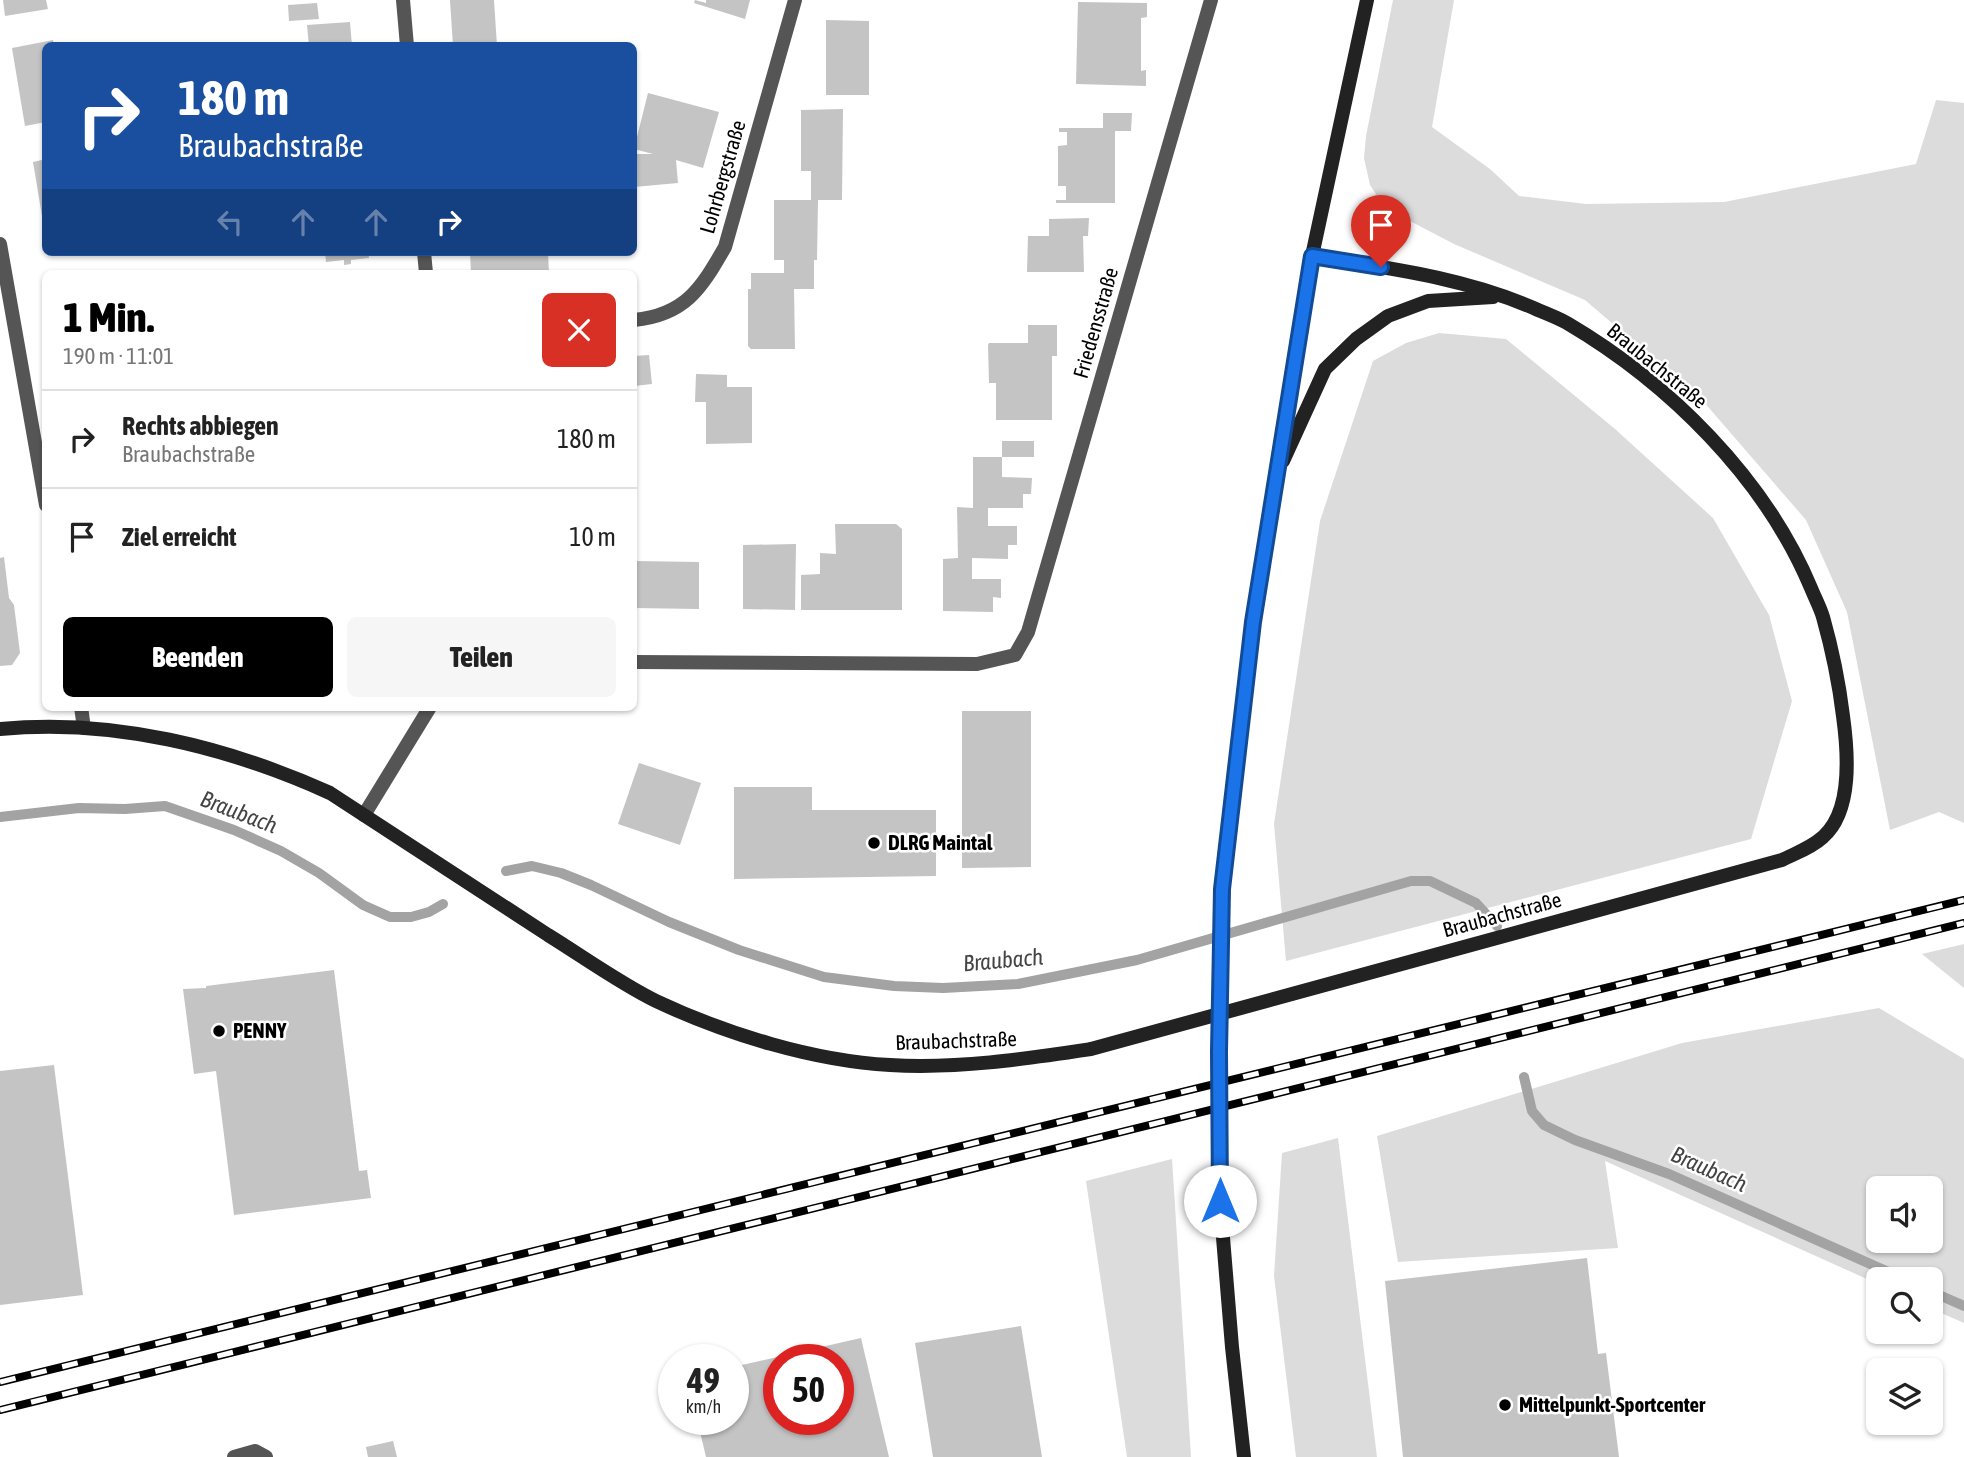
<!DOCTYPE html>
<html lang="de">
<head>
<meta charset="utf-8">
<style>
	:root { --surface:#fff; --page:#f6f6f6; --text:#222; --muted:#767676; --line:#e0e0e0; --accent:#000 }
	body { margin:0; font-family:"Asap Condensed",sans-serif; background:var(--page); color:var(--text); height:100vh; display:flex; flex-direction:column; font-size:26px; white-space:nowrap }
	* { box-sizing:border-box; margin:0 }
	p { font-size:23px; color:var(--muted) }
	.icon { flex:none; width:38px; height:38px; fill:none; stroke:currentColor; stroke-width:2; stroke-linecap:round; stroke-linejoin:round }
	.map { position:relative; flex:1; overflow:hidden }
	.details { position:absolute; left:42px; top:270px; width:595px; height:441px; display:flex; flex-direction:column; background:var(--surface); border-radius:10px; box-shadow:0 2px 5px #0004 }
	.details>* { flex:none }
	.hud { position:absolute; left:42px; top:42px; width:595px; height:214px; border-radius:10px; box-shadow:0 2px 5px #0004; background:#1a4fa0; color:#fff; overflow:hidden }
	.controls { position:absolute; left:1866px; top:1176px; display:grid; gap:14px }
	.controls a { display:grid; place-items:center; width:77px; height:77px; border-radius:10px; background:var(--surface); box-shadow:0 2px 5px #0004; font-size:35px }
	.speed { position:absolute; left:658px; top:1344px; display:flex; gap:14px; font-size:35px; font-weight:700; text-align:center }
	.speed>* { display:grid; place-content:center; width:91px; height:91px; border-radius:50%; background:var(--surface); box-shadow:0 2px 5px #0004; line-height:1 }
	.speed small { font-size:18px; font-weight:400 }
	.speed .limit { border:10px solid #d22; background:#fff; color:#111 }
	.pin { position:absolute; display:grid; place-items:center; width:60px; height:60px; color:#fff; margin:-72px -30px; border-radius:50% 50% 50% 0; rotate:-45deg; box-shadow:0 0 7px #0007 }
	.pin .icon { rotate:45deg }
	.me { position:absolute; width:77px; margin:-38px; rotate:0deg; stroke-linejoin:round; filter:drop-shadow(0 0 5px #0008) }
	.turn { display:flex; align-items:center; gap:24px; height:147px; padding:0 21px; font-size:32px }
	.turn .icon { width:91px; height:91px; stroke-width:2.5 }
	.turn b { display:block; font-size:49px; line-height:60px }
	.lanes { display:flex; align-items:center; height:66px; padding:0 21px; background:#0003; justify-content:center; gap:35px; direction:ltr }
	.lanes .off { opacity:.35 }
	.round { display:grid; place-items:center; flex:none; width:74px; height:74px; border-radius:10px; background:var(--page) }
	.summary { display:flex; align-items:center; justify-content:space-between; height:119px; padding:0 21px }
	h1 { font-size:42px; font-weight:800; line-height:52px; color:var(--accent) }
	.button { display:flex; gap:14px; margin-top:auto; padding:14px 21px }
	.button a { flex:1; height:80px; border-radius:10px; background:var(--accent); color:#fff; font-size:28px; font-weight:800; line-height:80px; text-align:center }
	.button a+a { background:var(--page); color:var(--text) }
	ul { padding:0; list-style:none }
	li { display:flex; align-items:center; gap:21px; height:98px; padding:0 21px; border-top:2px solid var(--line) }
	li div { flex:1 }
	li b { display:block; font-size:26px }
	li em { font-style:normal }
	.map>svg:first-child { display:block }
	.green { fill:#dcdcdc; fill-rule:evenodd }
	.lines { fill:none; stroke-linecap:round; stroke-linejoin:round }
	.stream { stroke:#a3a3a3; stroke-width:10 }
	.building { fill:#c4c4c4; fill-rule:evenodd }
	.street { stroke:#555; stroke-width:14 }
	.secondary { stroke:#222; stroke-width:14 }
	.rail-casing { stroke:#000; stroke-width:8 }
	.rail { stroke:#fff; stroke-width:5; stroke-dasharray:16; stroke-linecap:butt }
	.secondary-bridge { stroke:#222; stroke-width:14 }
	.route-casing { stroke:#114b97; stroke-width:18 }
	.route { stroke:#1a73e8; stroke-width:12 }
	.poi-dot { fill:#000; stroke:#fff; stroke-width:2.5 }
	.labels { text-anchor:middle; stroke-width:5; stroke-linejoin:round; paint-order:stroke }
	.street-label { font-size:21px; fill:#000; stroke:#fff }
	.poi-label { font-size:21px; font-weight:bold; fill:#000; stroke:#fff; text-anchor:start }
	.water-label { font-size:23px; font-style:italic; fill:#444; stroke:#fff }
</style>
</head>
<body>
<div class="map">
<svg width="1964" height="1457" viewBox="0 0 1964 1457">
	<rect width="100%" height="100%" fill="#fff"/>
	<!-- green -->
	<g class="green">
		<polygon points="1393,0 1454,0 1432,127 1490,169 1519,196 1586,204 1724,202 1916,164 1936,100 1964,103 1964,823 1939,812 1890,830 1847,612 1806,520 1703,401 1585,300 1454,244 1385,208 1370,185 1364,158 1366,136"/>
		<polygon points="1439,333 1506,339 1615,429 1713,518 1769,615 1792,701 1751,839 1286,961 1274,824 1320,521 1373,361 1406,343"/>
		<polygon points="1964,944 1964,988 1922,954"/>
		<path d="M1879 1008 1964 1059V1323L1930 1308V1279H1878V1284L1605 1161 1618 1248 1398 1262 1377 1136 1682 1043ZM1878 1188H1930V1241H1878Z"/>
		<polygon points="1338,1138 1377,1457 1296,1457 1274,1276 1282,1153"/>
		<polygon points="1172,1159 1191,1457 1127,1457 1086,1181"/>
	</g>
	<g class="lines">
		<!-- stream -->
		<g class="stream">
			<polyline points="0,817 79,808 125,809 165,806 234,830 281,851 319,873 363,905 390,917 411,917 429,912 443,904"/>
			<polyline points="506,871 532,866 561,873 591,885 669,922 739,950 824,977 894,986 943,988 1018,984 1137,960 1411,881 1430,881 1476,903 1497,926"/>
			<polyline points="1524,1077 1532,1111 1544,1125 1575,1140 1669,1174 1904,1279"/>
			<polyline points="1930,1291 1964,1306"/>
		</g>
	</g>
	<!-- building -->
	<g class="building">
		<polygon points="3,0 46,0 48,9 5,16"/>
		<polygon points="450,0 494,0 497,46 453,46"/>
		<polygon points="695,0 706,3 706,0 750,0 745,19 694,3"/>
		<polygon points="1078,2 1147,3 1147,17 1141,18 1141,71 1146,70 1146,86 1076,84"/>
		<polygon points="317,3 319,19 289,21 288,5"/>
		<polygon points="826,20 869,21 869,95 826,95"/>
		<polygon points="350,22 352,46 309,46 307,25"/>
		<polygon points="53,40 54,46 46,46 46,122 25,126 12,48"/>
		<polygon points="648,93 719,112 703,168 676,160 678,183 634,187 634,154 653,154 634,149"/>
		<polygon points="843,109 842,200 818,200 817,260 814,260 814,289 794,289 795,349 751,349 748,346 748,289 751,289 751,273 784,273 784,260 774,260 774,200 811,200 811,171 801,171 801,110"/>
		<polygon points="1103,113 1132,113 1131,131 1115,131 1115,203 1056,203 1056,200 1066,200 1066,186 1058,186 1058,146 1067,145 1067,132 1059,132 1059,128 1103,128"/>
		<polygon points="46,159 46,228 44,228 33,162"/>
		<polygon points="1089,218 1088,236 1083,236 1084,272 1027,272 1028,236 1049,236 1049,219"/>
		<polygon points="325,252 368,252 369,258 351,260 351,264 344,265 344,260 326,262"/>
		<polygon points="470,252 520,252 520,255 548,253 549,273 471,273"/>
		<polygon points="1028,325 1057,325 1057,356 1052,356 1052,420 996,420 996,383 989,383 988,345 989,343 1028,343"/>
		<polygon points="649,355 652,384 634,386 634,356"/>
		<polygon points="696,374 727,375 727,387 752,387 752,443 706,444 706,402 695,402"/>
		<polygon points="1002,441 1034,441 1034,457 1002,457 1002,477 1032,478 1031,494 1023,494 1023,508 988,508 988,526 1017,526 1017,545 1008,545 1008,559 972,558 972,579 1001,579 1001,598 993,597 993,612 943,611 943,559 958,558 957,507 973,508 973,457 1002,457"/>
		<polygon points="835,524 896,524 902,529 902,610 801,610 801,575 820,574 820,553 836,554"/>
		<polygon points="796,544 795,610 743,609 743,545"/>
		<polygon points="4,557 9,598 14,605 20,653 12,665 0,666 0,558"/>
		<polygon points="634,561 699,562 699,609 634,608"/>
		<polygon points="962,711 1031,711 1031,867 962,868"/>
		<polygon points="639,763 701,783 680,845 618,824"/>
		<polygon points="734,787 812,787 812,810 936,810 936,876 734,879"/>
		<polygon points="334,970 359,1171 367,1170 371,1198 234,1215 216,1071 194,1074 183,989 206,988 206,986"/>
		<polygon points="54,1065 83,1295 0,1305 0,1071"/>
		<polygon points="1587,1258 1598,1354 1606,1353 1619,1457 1403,1457 1385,1281"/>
		<polygon points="1021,1326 1042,1457 933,1457 915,1343"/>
		<path d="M861 1338 889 1457H706L697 1419H733V1367ZM779 1360H838V1419H779Z"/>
		<polygon points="393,1441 397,1457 368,1457 366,1447"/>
	</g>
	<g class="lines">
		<!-- street -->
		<g class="street">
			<polyline points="403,0 407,46"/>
			<polyline points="0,244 46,505"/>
			<polyline points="424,252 426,273"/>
			<path d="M634 320C685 315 701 289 725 247L795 0"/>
			<polyline points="634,662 977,664 1015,655 1028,632 1211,0"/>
			<polyline points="81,707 84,728"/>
			<polyline points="364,815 430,707"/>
			<polyline points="234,1457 255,1451 266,1457"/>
		</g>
		<!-- secondary -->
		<g class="secondary">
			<polyline points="1283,461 1325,369 1356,339 1388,316 1428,301 1493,297"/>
			<path d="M0 729C113 718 228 747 330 793 403 840 475 888 548 935 582 956 621 984 656 1001 726 1034 814 1061 890 1065 958 1069 1024 1059 1091 1049L1782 860C1796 853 1811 848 1823 837 1853 811 1848 752 1843 716 1839 683 1832 649 1823 617 1820 607 1815 598 1811 588 1765 478 1669 383 1567 323 1558 318 1548 314 1538 310 1467 278 1389 268 1312 256"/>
			<polyline points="1222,889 1253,622 1276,474 1312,256 1367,0"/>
			<polyline points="1220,1201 1232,1347 1244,1457"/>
		</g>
		<defs>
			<g id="rail">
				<polyline points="0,1382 1964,900"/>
				<polyline points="0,1410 1964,923"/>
			</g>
		</defs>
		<!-- rail casing -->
		<use href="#rail" class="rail-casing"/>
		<!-- rail -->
		<use href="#rail" class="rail"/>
		<!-- secondary-bridge -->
		<polyline class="secondary-bridge" points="1220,1201 1219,1052 1222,889"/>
	</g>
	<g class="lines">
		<defs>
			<polyline id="route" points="1220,1201 1219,1052 1222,889 1253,622 1312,256 1381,267"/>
		</defs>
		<!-- route casing -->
		<use href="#route" class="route-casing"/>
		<!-- route -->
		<use href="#route" class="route"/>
	</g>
	<!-- markers -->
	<g class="poi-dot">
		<circle cx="874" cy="843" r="7"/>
		<circle cx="219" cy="1031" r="7"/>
		<circle cx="1505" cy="1405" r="7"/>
	</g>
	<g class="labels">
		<!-- street labels -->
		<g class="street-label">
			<text transform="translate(723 177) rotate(-74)" y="7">Lohrbergstraße</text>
			<text transform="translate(1096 323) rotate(-74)" y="7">Friedensstraße</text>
			<text transform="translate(1657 366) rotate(39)" y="7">Braubachstraße</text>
			<text transform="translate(1502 915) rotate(-15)" y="7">Braubachstraße</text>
			<text transform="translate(956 1041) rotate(-2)" y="7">Braubachstraße</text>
		</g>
		<!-- poi labels -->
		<g class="poi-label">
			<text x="888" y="850">DLRG Maintal</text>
			<text x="233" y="1038">PENNY</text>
			<text x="1519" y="1412">Mittelpunkt-Sportcenter</text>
		</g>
		<!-- water labels -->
		<g class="water-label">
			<text transform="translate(239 812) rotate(21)" y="8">Braubach</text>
			<text transform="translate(1003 960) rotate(-5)" y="8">Braubach</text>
			<text transform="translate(1709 1169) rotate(24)" y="8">Braubach</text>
		</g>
	</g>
</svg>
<div class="controls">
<a><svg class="icon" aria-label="sound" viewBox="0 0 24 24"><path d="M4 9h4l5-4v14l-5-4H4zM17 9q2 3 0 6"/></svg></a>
<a><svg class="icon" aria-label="search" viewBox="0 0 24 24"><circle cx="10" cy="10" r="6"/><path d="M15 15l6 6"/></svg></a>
<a><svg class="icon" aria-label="layers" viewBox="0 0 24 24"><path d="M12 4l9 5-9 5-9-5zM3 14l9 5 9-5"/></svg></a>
</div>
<div class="speed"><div>49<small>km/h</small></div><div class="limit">50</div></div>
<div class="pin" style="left:1381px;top:267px;background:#d93025"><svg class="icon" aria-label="arrive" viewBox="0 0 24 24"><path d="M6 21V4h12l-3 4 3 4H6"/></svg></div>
<svg class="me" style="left:1220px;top:1201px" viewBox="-20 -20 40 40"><circle r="19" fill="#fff"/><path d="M0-13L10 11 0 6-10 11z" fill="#1a73e8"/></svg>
<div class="hud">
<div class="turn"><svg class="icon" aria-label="right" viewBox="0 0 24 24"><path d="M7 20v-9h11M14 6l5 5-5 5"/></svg><div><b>180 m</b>Braubachstraße</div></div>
<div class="lanes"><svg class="icon off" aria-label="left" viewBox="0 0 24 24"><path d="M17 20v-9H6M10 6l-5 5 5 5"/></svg><svg class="icon off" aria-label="ahead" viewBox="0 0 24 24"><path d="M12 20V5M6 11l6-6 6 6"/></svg><svg class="icon off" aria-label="ahead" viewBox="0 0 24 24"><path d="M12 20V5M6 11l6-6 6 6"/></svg><svg class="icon" aria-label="right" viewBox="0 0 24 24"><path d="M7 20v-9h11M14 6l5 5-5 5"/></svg></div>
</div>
<section class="details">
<div class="summary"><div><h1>1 Min.</h1><p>190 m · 11:01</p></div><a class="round" style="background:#d93025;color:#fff"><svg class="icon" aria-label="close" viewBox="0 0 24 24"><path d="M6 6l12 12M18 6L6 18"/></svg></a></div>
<ul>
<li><svg class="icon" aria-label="right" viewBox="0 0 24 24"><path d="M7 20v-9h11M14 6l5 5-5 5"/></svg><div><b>Rechts abbiegen</b><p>Braubachstraße</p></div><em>180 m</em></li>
<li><svg class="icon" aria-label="arrive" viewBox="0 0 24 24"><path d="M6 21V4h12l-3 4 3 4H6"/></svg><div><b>Ziel erreicht</b></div><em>10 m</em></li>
</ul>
<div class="button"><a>Beenden</a><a>Teilen</a></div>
</section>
</div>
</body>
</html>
